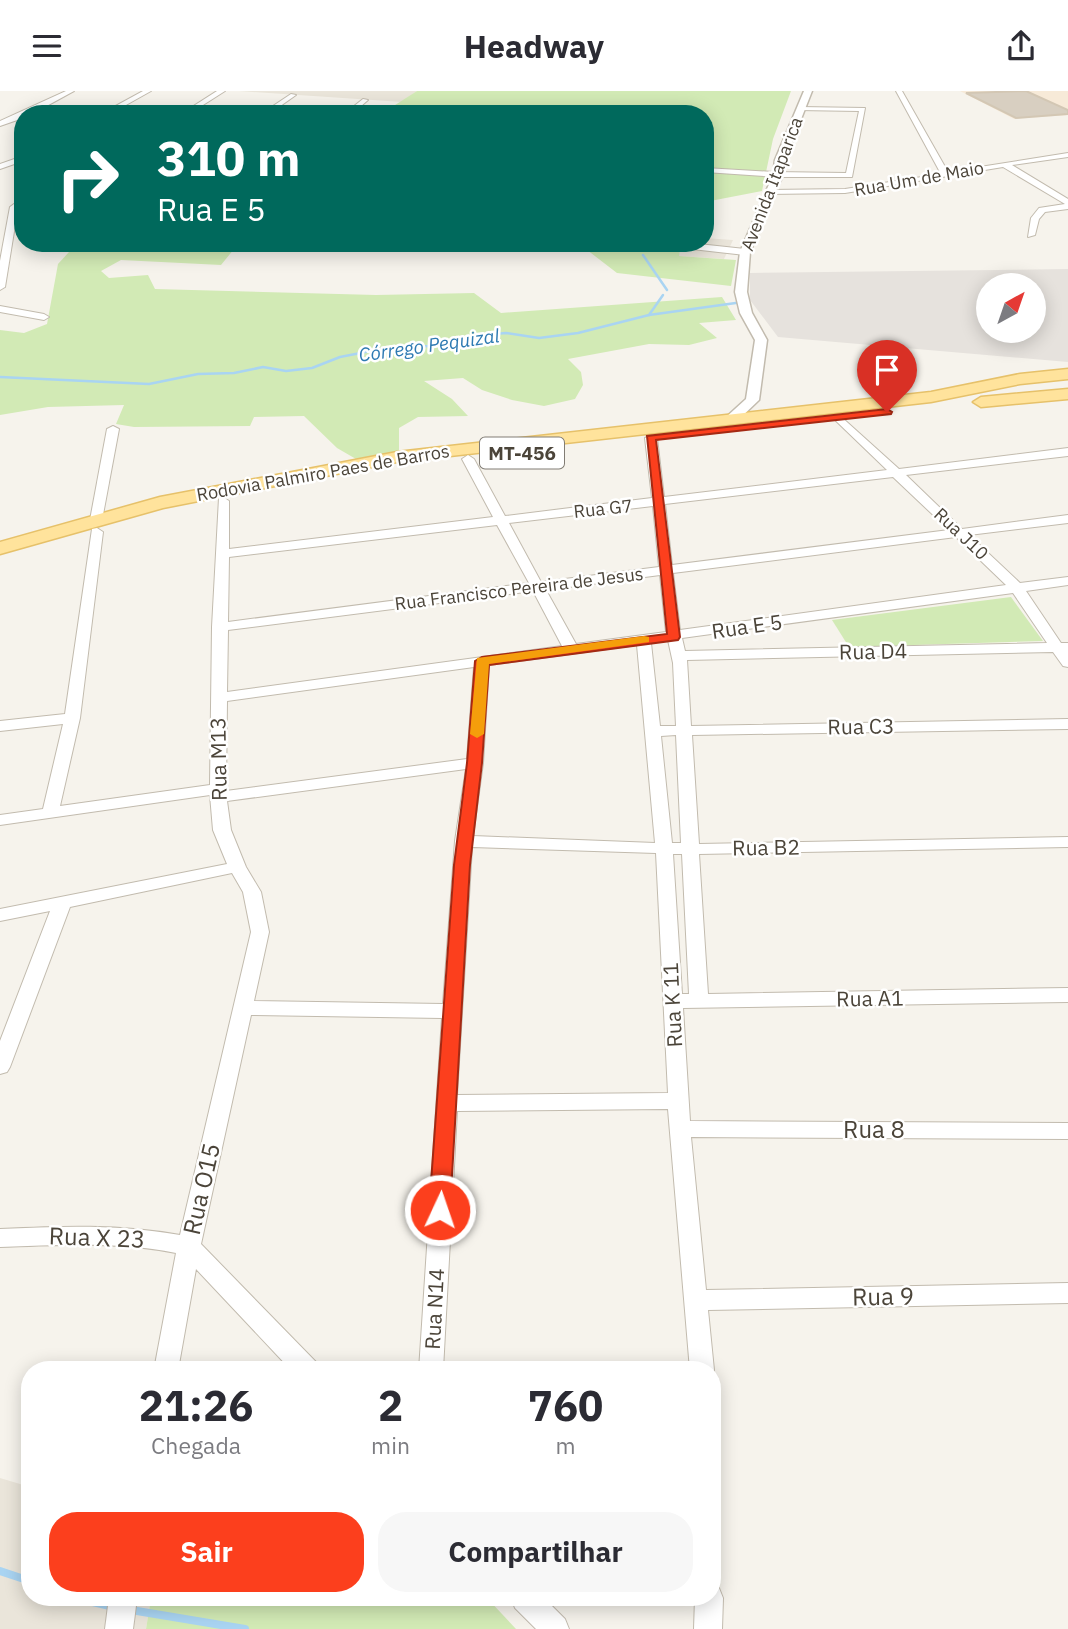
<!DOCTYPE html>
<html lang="pt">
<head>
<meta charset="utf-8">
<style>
	:root { --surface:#fff; --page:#f7f7f7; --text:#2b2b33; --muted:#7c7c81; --accent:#fc3f1d }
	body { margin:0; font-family:"IBM Plex Sans",sans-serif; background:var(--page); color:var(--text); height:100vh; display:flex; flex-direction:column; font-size:26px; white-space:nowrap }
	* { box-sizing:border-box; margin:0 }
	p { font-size:23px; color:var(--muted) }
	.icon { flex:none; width:38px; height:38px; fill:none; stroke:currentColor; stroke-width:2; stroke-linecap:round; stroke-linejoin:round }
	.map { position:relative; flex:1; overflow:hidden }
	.side { position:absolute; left:21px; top:1270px; width:700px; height:245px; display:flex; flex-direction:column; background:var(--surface); border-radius:28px; box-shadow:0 4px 18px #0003 }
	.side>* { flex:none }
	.guide { position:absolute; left:14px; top:14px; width:700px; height:147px; border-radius:28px; box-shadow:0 4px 18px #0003; background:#00695c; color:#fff; overflow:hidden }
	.needle { width:46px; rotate:40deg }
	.tools { position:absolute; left:976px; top:182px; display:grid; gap:14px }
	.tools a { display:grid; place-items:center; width:70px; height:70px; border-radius:50%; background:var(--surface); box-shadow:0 4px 18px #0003; font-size:35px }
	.pin { position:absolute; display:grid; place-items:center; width:60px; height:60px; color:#fff; margin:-72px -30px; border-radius:50% 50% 50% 0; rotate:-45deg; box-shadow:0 0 7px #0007 }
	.pin .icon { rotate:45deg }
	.me { position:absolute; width:77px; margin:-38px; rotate:3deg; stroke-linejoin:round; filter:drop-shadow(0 0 5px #0008) }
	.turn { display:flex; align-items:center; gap:24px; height:147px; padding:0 28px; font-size:32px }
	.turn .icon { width:91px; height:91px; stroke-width:2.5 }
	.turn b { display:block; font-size:49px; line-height:60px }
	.eta { display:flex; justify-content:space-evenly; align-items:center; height:119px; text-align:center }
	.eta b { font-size:42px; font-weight:700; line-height:49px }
	.primary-button { display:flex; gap:14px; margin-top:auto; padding:14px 28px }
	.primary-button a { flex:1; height:80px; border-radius:28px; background:var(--accent); color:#fff; font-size:28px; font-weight:700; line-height:80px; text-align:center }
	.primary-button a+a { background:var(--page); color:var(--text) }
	header { display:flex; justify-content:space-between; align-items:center; height:91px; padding:0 28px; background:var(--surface); font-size:32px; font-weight:700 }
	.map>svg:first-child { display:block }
	.residential { fill:#eae5da }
	.commercial { fill:#f7ead8 }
	.industrial { fill:#e6e2dd; fill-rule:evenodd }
	.green { fill:#d2eab5 }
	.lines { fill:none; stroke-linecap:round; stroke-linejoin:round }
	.stream-far1 { stroke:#a9d4f2; stroke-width:2.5 }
	.stream { stroke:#a9d4f2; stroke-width:8 }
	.building { fill:#d8cfc1; stroke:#d3c7b4; stroke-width:2 }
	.minor-casing { stroke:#c2bbae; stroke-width:2 }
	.tertiary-casing { stroke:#c2bbae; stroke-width:3 }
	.primary-casing { stroke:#e6c16a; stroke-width:3 }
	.minor { fill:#fff; fill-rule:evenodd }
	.tertiary { fill:#fff; fill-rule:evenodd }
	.primary { fill:#ffe39c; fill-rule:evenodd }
	.route { fill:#fc3f1d; stroke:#a42913; stroke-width:2 }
	.slow { fill:#f59e0b }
	.labels { text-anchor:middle; stroke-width:5; stroke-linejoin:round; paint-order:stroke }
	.far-street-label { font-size:18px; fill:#4b4439; stroke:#fff }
	.far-water-label { font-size:19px; font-style:italic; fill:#2e7ab2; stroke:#fff }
	.shield { fill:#fff; stroke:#817c74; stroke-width:2 }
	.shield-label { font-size:19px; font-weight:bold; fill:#4b4439 }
	.street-label { font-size:21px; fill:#4b4439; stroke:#fff }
	.near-street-label { font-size:24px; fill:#4b4439; stroke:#fff }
</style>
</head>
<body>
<header><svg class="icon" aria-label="menu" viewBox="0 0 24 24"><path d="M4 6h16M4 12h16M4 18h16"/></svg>Headway<svg class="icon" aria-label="share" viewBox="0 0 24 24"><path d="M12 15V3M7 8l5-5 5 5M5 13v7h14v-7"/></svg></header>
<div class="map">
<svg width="1068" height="1538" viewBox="0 0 1068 1538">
	<rect width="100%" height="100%" fill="#f6f3ec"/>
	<!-- residential -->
	<g class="residential">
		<polygon points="239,0 417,0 402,11"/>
		<polygon points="705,147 733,149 724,168 678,165 679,159 614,154 705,152"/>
		<polygon points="0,1387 30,1396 30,1507 151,1507 146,1538 0,1538"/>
	</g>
	<!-- commercial -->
	<polygon class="commercial" points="960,0 1068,0 1068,24 1014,28"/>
	<!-- industrial -->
	<path class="industrial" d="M1068 178V271L778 246 750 209V182ZM989 194H1034V240H989Z"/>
	<!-- green -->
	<g class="green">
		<polygon points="417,0 791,0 773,48 762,100 705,111 705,23 381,23"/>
		<polygon points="578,152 646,152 645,156 680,159 679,165 736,169 731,195 617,182"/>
		<polygon points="234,158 221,174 121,169 101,180 109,187 148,184 155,198 376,204 474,202 501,222 722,206 736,229 699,232 717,247 689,254 649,253 568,268 581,281 583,294 575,308 544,315 512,309 482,299 463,287 424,290 452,308 468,325 418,326 399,337 399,362 356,368 337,357 304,325 254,326 250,335 134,336 116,333 124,314 48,316 0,324 0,239 24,242 47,233 58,173 69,161"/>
		<polygon points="1011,506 1043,550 849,556 832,529"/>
		<polygon points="151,1507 487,1507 516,1538 146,1538"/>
	</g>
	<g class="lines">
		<!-- stream-far1 -->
		<g class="stream-far1">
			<polyline points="643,164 667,199"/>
			<polyline points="649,224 663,204"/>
			<polyline points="0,286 149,293 198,283 234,282 263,276 286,280 312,277 340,266 386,257 430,255 471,245 506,242 539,247 578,242 649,224 743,211"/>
		</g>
		<!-- stream -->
		<g class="stream">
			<polyline points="0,1480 30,1490"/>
			<polyline points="76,1507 114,1516"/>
			<polyline points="131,1519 245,1538"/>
		</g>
	</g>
	<!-- building -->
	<polygon class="building" points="1026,0 1068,19 1068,23 1016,27 966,2"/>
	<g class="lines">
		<defs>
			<g id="minor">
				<polygon points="66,0 74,0 32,23 23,23 23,27 0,35 0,30"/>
				<polygon points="143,0 151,0 110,23 101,23"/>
				<polygon points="217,0 225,0 189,23 181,23"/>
				<polygon points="896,0 902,0 948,81 1068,62 1068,66 1012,74 1068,108 1068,118 1045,121 1039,128 1035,144 1028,146 1031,127 1039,117 1065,113 1003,76 845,102 767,103 770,99 845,98 941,83"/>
				<polygon points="291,3 296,4 269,23 261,23"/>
				<polygon points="363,8 368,9 352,23 344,23"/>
				<polygon points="800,16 865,17 852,86 778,86 705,81 705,77 774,81 846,82 859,20 798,19"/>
				<polygon points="23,65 23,70 0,78 0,73"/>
				<polygon points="14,113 18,116 5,196 0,199 0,170 10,116"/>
				<polygon points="689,152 745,158 750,161 745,164 692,158 688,155"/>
				<polygon points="0,215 44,223 49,226 44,229 0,221"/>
				<path d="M838 323 899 378 1068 357V365L906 384 962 438 1068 424V432L969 444 1020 492 1068 486V494L1026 500 1061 552H1068V576L1063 575 1053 561 687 569 691 635 1068 628V638L692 644 699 753 1068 746V756L699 763 708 903 1068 897V911L683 917 690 1030 1068 1032V1048L691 1046 706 1199 1068 1192V1212L708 1219 714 1279 712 1283V1279H690L668 1018 457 1020 443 1279H419L442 927 251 924 201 1153 316 1271 319 1279H291L196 1178 178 1279H154L176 1162C118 1150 59 1154 0 1156V1138C61 1135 120 1133 180 1144L251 841 243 801 232 782 70 816 10 976 7 981 0 983V950L50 820 0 830V818L227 773 213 739 210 704 0 734V724L43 718 63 633 0 640V630L65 623 92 438 97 437 103 441 80 627 60 715 210 694 212 536 219 407 223 406 229 410V458L493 426 462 368 468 364 474 368 505 425 652 407 645 347 651 344 657 347 664 406 887 379 834 328 832 326ZM893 386 949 439 672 474 665 413ZM653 415 659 476 541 491 509 432ZM497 434 529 492 228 531 229 466ZM956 446 1006 494 680 539 673 482ZM660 484 666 541 576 553 546 499ZM533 500 562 555 227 601 228 539ZM1013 502 1047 552 685 560 682 547ZM668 549 673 572 676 635H660L651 552ZM637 554 655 752 473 745 483 672 489 574ZM474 576 467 668 226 700 227 610ZM676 644 681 752H672L661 645ZM466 678 455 750 443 913 254 910 269 841 261 801 246 776 231 739 227 710ZM472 756 656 762 668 1002 457 1004ZM673 763H682L689 903H682Z"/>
				<polygon points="113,335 119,338 102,429 96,433 90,429 107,338"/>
				<polygon points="712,1495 719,1497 723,1507 722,1538 694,1538 695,1507 712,1507"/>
				<polygon points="109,1507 137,1507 133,1538 105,1538"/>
				<polygon points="511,1507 544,1507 565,1528 569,1538 536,1538 515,1517"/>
			</g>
			<polygon id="tertiary" points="804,0 812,0 785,69 783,84 750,161 747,201 752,222 767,249 759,309 736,331 731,332 724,328 746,308 755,249 740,222 735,201 740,161 773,84 775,69"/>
			<g id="primary">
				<polygon points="1068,278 1068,288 1020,293 931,311 397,371 163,417 0,463 0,451 160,406 397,361 931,301 1020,283"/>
				<polygon points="1068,298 1068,308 981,316 973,311 981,306"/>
			</g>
		</defs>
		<!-- minor casing -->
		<use href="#minor" class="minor-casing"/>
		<!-- tertiary casing -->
		<use href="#tertiary" class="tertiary-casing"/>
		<!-- primary casing -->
		<use href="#primary" class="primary-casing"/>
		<!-- minor -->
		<use href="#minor" class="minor"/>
		<!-- tertiary -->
		<use href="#tertiary" class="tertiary"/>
		<!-- primary -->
		<use href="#primary" class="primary"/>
	</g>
	<!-- route -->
	<polygon class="route" points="887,318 892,321 891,323 656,349 680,546 678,549 489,574 482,672 470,774 450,1119 447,1124 440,1127 432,1124 429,1119 454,774 467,672 475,570 482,566 667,543 647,345"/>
	<!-- slow -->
	<polygon class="slow" points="644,545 649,546 649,551 489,573 484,643 477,647 470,643 477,567"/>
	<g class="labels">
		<!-- far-street labels -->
		<g class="far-street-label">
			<text transform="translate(919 88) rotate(-10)" y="6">Rua Um de Maio</text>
			<text transform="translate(772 93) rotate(-69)" y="6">Avenida Itaparica</text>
			<text transform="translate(323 382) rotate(-10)" y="6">Rodovia Palmiro Paes de Barros</text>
			<text transform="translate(603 418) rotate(-6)" y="6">Rua G7</text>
			<text transform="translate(961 443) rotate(43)" y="6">Rua J10</text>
			<text transform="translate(519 498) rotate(-7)" y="6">Rua Francisco Pereira de Jesus</text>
		</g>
		<!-- far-water labels -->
		<g class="far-water-label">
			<text transform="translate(429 254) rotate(-8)" y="7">Córrego Pequizal</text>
		</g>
		<!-- shield labels -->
		<rect class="shield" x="480" y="346.5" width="84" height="31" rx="5"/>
		<g class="shield-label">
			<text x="522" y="369">MT-456</text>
		</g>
		<!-- street labels -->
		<g class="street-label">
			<text transform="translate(747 536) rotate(-8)" y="7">Rua E 5</text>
			<text transform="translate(873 561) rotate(-1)" y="7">Rua D4</text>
			<text transform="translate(861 636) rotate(-1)" y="7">Rua C3</text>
			<text transform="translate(219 668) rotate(-91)" y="7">Rua M13</text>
			<text transform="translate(766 757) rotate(-1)" y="7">Rua B2</text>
			<text transform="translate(870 908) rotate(-1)" y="7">Rua A1</text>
			<text transform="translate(673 914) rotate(-93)" y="7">Rua K 11</text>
			<text transform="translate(435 1218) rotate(-87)" y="7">Rua N14</text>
		</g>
		<!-- near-street labels -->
		<g class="near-street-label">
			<text x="874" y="1047">Rua 8</text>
			<text transform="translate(202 1098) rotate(-77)" y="8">Rua O15</text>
			<text transform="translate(97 1147) rotate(2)" y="8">Rua X 23</text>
			<text transform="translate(883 1206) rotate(-1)" y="8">Rua 9</text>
		</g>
	</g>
</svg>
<div class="tools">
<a><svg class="needle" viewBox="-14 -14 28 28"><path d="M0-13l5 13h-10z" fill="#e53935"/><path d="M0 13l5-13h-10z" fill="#7c7c81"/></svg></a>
</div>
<div class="pin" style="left:887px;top:321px;background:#d93025"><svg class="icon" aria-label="arrive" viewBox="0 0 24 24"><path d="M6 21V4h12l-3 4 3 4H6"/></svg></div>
<svg class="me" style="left:440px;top:1119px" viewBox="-20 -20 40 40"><circle r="17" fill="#fc3f1d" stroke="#fff" stroke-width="3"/><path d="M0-11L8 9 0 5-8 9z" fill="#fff"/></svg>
<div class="guide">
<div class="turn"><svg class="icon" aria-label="right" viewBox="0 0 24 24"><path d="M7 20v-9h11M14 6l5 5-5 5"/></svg><div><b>310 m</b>Rua E 5</div></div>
</div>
<section class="side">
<div class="eta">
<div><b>21:26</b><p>Chegada</p></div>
<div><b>2</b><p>min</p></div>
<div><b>760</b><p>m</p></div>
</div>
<div class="primary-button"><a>Sair</a><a>Compartilhar</a></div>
</section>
</div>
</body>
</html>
